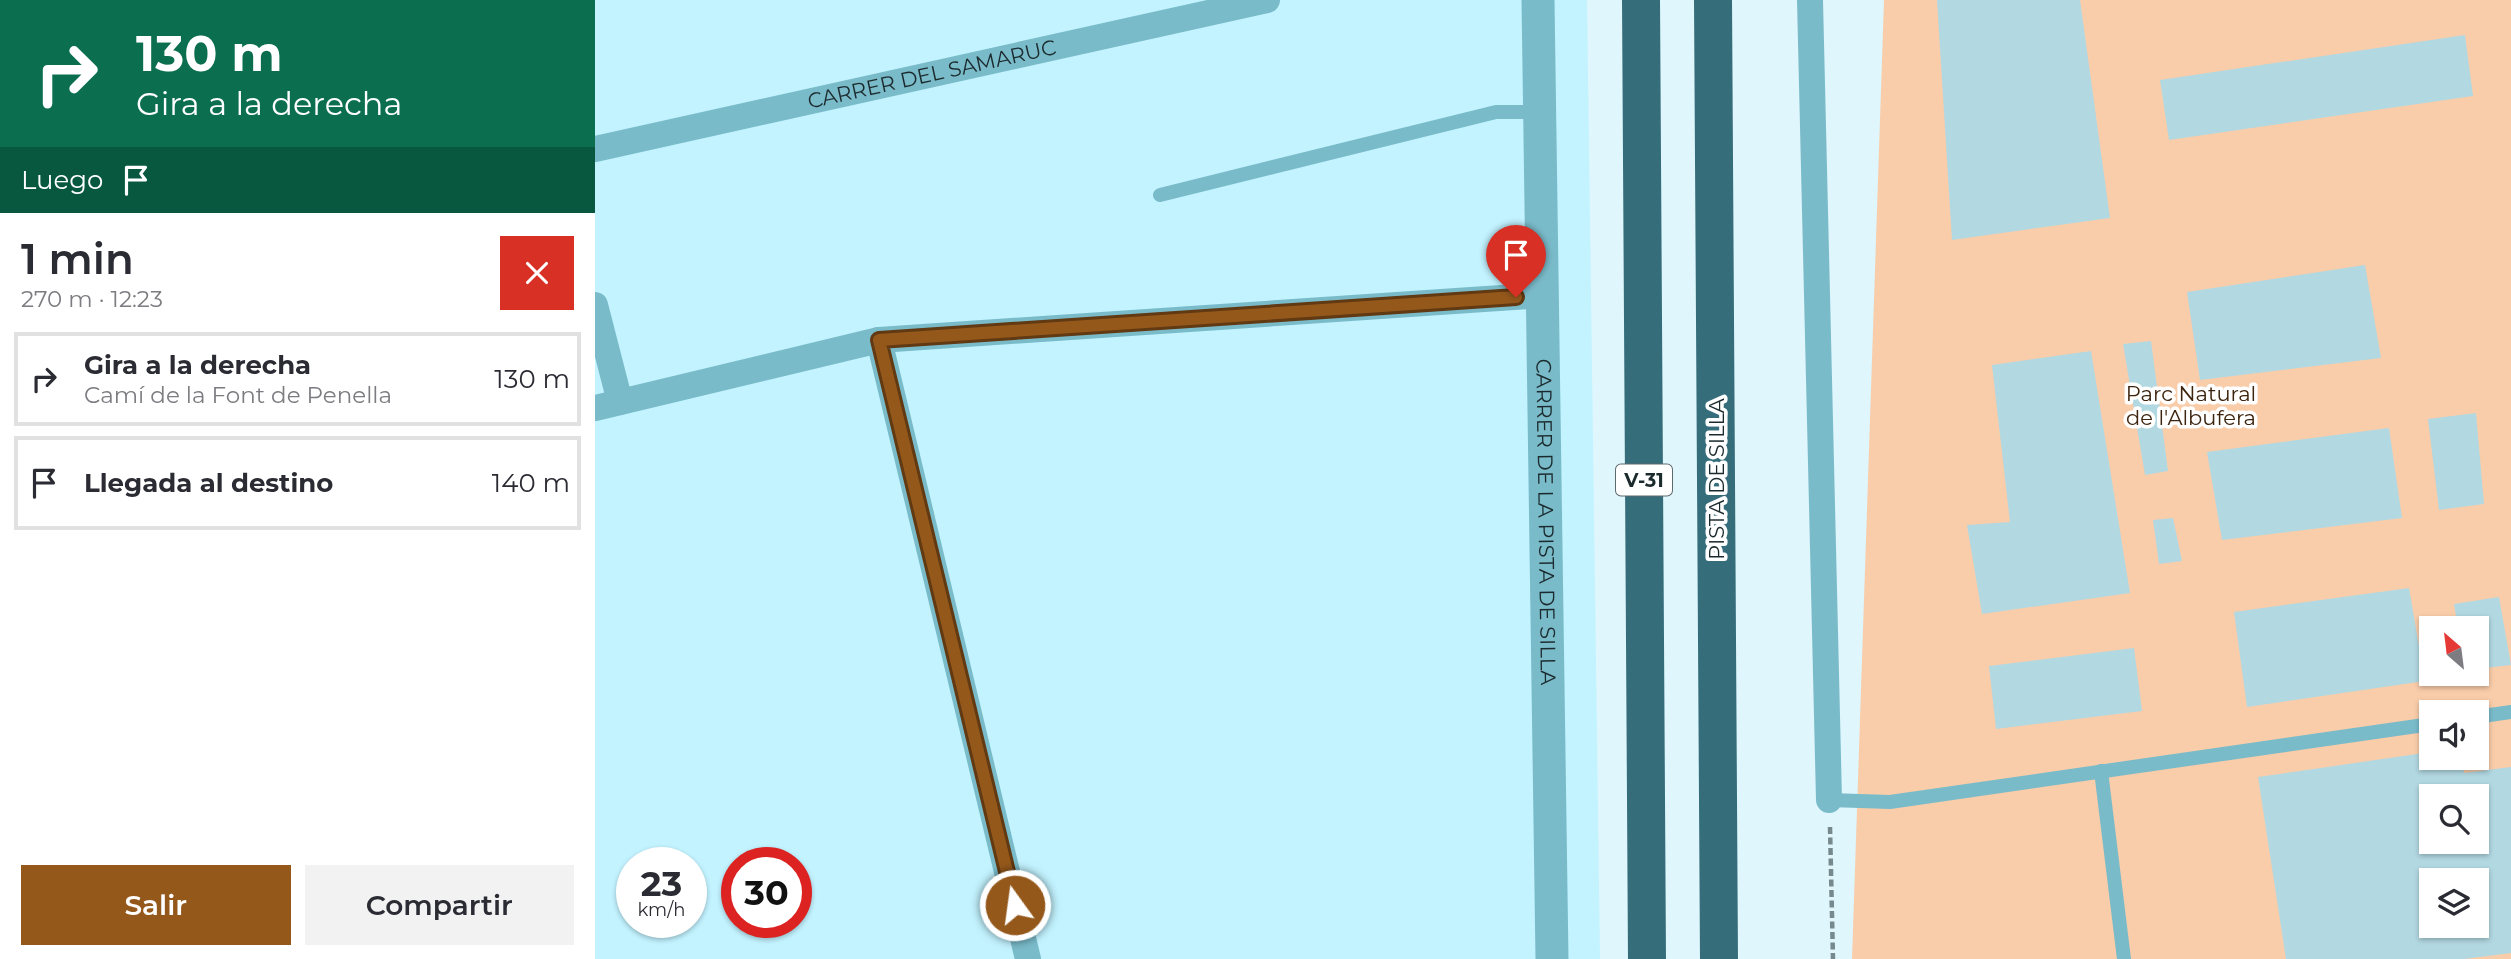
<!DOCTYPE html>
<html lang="es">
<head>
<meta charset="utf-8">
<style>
	:root { --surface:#fff; --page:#f2f2f3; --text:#2b2b33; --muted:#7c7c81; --line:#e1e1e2; --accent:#95581b }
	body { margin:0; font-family:Montserrat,sans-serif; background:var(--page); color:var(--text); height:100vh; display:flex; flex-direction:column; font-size:26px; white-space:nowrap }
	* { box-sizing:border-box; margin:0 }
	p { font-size:23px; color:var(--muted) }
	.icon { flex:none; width:38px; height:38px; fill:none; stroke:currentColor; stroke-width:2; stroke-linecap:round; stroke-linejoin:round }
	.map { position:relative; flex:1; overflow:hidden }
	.drawer { display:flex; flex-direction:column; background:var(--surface); width:595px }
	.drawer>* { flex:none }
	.banner { background:#0b6e4f; color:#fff; overflow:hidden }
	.needle { width:46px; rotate:332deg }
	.tools { position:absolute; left:1824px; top:616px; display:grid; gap:14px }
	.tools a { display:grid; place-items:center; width:70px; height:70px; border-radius:0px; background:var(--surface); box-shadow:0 2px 5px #0004; font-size:35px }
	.speed { position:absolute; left:21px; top:847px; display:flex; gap:14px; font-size:35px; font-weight:700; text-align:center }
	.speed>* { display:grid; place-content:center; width:91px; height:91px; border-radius:50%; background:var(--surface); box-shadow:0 2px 5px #0004; line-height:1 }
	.speed small { font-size:18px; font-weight:400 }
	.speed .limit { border:10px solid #d22; background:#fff; color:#111 }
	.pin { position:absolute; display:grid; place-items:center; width:60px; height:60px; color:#fff; margin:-72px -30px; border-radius:50% 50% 50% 0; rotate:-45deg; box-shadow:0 0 7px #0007 }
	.pin .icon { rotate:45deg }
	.me { position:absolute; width:77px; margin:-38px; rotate:346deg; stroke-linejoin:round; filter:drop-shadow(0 0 5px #0008) }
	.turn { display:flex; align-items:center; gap:24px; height:147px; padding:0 21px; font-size:32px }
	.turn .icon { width:91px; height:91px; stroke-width:2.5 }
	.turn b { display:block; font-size:49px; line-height:60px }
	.then { display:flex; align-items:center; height:66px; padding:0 21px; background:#0003; gap:14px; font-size:26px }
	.round { display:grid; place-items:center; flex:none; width:74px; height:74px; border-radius:0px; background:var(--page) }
	.head { display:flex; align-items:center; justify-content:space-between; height:119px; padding:0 21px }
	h1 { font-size:42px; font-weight:600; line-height:52px }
	.primary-button { display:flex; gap:14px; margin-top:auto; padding:14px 21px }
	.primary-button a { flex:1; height:80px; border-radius:0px; background:var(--accent); color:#fff; font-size:28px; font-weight:600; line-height:80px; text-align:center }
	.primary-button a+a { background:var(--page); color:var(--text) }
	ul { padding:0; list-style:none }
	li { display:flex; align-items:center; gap:21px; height:94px; margin:0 14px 10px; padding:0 7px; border:4px solid var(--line); border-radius:0px }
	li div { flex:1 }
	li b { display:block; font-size:26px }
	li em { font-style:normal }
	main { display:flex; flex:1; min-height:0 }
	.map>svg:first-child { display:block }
	.built { fill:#c2f3ff; fill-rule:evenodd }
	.green { fill:#f9cdaa; fill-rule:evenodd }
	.building { fill:#b2d8e2; fill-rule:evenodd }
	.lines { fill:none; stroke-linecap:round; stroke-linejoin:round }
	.path { stroke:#76898d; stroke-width:4.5; stroke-dasharray:7 3.5; stroke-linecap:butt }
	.service { stroke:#7abbca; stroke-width:14 }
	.minor { stroke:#7abbca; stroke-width:26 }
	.tertiary { stroke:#7abbca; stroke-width:33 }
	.motorway { stroke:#356d7a; stroke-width:38 }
	.route-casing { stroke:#613912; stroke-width:18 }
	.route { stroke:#95581b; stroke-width:12 }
	.labels { text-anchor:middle; stroke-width:7; stroke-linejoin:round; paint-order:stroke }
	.shield { fill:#fff; stroke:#5f6a6c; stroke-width:2 }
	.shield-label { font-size:19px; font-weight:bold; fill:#1b2a2d }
	.street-label { font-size:21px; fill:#1b2a2d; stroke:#fff }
	.park-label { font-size:21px; fill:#3d240e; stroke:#fff }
</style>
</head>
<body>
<main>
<section class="drawer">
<div class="banner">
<div class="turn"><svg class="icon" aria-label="right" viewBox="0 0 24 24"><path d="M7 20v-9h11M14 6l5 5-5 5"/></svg><div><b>130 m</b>Gira a la derecha</div></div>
<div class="then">Luego<svg class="icon" aria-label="arrive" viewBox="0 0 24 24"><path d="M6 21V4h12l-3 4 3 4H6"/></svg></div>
</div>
<div class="head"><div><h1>1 min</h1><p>270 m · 12:23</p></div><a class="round" style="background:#d93025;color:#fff"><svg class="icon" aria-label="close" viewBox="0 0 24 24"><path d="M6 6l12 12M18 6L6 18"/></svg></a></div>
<ul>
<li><svg class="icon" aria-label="right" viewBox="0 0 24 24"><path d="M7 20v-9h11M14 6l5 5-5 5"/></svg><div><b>Gira a la derecha</b><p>Camí de la Font de Penella</p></div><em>130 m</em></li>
<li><svg class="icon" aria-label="arrive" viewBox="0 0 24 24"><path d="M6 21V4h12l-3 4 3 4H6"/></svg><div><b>Llegada al destino</b></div><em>140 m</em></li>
</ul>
<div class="primary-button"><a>Salir</a><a>Compartir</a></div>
</section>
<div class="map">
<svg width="1916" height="959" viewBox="0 0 1916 959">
	<rect width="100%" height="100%" fill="#dff6fc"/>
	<!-- built -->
	<path class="built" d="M0 0H992L1005 959H0ZM37 863H96V922H37ZM142 863H201V922H142Z"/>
	<!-- green -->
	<path class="green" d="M1289 0H1916V959H1257ZM1836 628H1881V674H1836ZM1836 712H1881V758H1836ZM1836 796H1881V842H1836ZM1836 880H1881V926H1836Z"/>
	<!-- building -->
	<g class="building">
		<polygon points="1342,0 1485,0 1515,218 1357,240"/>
		<polygon points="1870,35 1878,96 1574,140 1565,80"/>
		<polygon points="1770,265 1786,358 1605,380 1592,292"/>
		<polygon points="1556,341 1573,471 1550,475 1528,344"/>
		<polygon points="1496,351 1535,593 1387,614 1372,525 1415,522 1397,365"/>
		<polygon points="1881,413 1889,504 1844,510 1833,419"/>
		<polygon points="1794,428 1807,518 1627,540 1612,452"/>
		<polygon points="1578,518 1587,561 1564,564 1558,520"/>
		<polygon points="1814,588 1830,681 1652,707 1639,612"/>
		<polygon points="1904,597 1916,665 1881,669 1881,628 1863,628 1859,604"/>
		<polygon points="1539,648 1547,711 1401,729 1394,666"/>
		<path d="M1836 752V758H1867L1869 773 1916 767V953L1869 959H1691L1663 777ZM1836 796H1881V842H1836ZM1836 880H1881V926H1836Z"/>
	</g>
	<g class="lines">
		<!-- path -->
		<polyline class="path" points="1235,827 1238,959"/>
		<!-- service -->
		<g class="service">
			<polyline points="565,195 901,112 945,112"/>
			<polyline points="1881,717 1916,712"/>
			<polyline points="1506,771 1529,959"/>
			<polyline points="1234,800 1295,802 1836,724"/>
		</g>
		<!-- minor -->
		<g class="minor">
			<polyline points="1215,0 1234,800"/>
			<path id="s1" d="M0 149 672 0"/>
			<polyline points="0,305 25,402"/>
			<polyline points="284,340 433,959"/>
			<polyline points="0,408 284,340 949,295"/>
		</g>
		<!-- tertiary -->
		<path class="tertiary" id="s2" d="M943 0 957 959"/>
		<!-- motorway -->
		<g class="motorway">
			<polyline points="1046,0 1052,959"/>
			<polyline points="1118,0 1124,959"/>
		</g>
	</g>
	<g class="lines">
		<defs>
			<polyline id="route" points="420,905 284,340 921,297"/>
		</defs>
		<!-- route casing -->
		<use href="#route" class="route-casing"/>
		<!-- route -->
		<use href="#route" class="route"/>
	</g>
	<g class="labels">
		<!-- shield labels -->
		<rect class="shield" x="1021" y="464.5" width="56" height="31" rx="5"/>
		<g class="shield-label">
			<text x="1049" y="487">V-31</text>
		</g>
		<!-- street labels -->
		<g class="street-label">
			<text dy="7" stroke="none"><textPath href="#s1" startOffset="345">CARRER DEL SAMARUC</textPath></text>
			<text transform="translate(1122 479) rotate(-90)" y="7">PISTA DE SILLA</text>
			<text dy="7" stroke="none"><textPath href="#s2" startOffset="522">CARRER DE LA PISTA DE SILLA</textPath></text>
		</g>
		<!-- park labels -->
		<g class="park-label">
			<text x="1596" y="401">Parc Natural<tspan x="1596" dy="24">de l'Albufera</tspan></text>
		</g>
	</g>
</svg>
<div class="tools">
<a><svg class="needle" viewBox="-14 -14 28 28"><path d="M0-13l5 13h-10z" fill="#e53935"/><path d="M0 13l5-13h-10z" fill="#7c7c81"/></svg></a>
<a><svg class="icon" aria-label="sound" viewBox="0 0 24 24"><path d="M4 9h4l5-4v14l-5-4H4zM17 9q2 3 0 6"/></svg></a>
<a><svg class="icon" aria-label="search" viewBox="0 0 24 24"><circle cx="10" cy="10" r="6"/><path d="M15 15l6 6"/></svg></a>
<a><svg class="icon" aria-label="layers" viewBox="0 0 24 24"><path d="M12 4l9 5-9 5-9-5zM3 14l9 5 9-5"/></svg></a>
</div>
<div class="speed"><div>23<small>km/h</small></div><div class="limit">30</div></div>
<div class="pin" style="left:921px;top:297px;background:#d93025"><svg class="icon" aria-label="arrive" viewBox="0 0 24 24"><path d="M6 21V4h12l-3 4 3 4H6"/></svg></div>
<svg class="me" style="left:420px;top:905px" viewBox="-20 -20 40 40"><circle r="17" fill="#95581b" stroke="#fff" stroke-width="3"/><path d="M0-11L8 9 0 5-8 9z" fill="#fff"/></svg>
</div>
</main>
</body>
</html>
